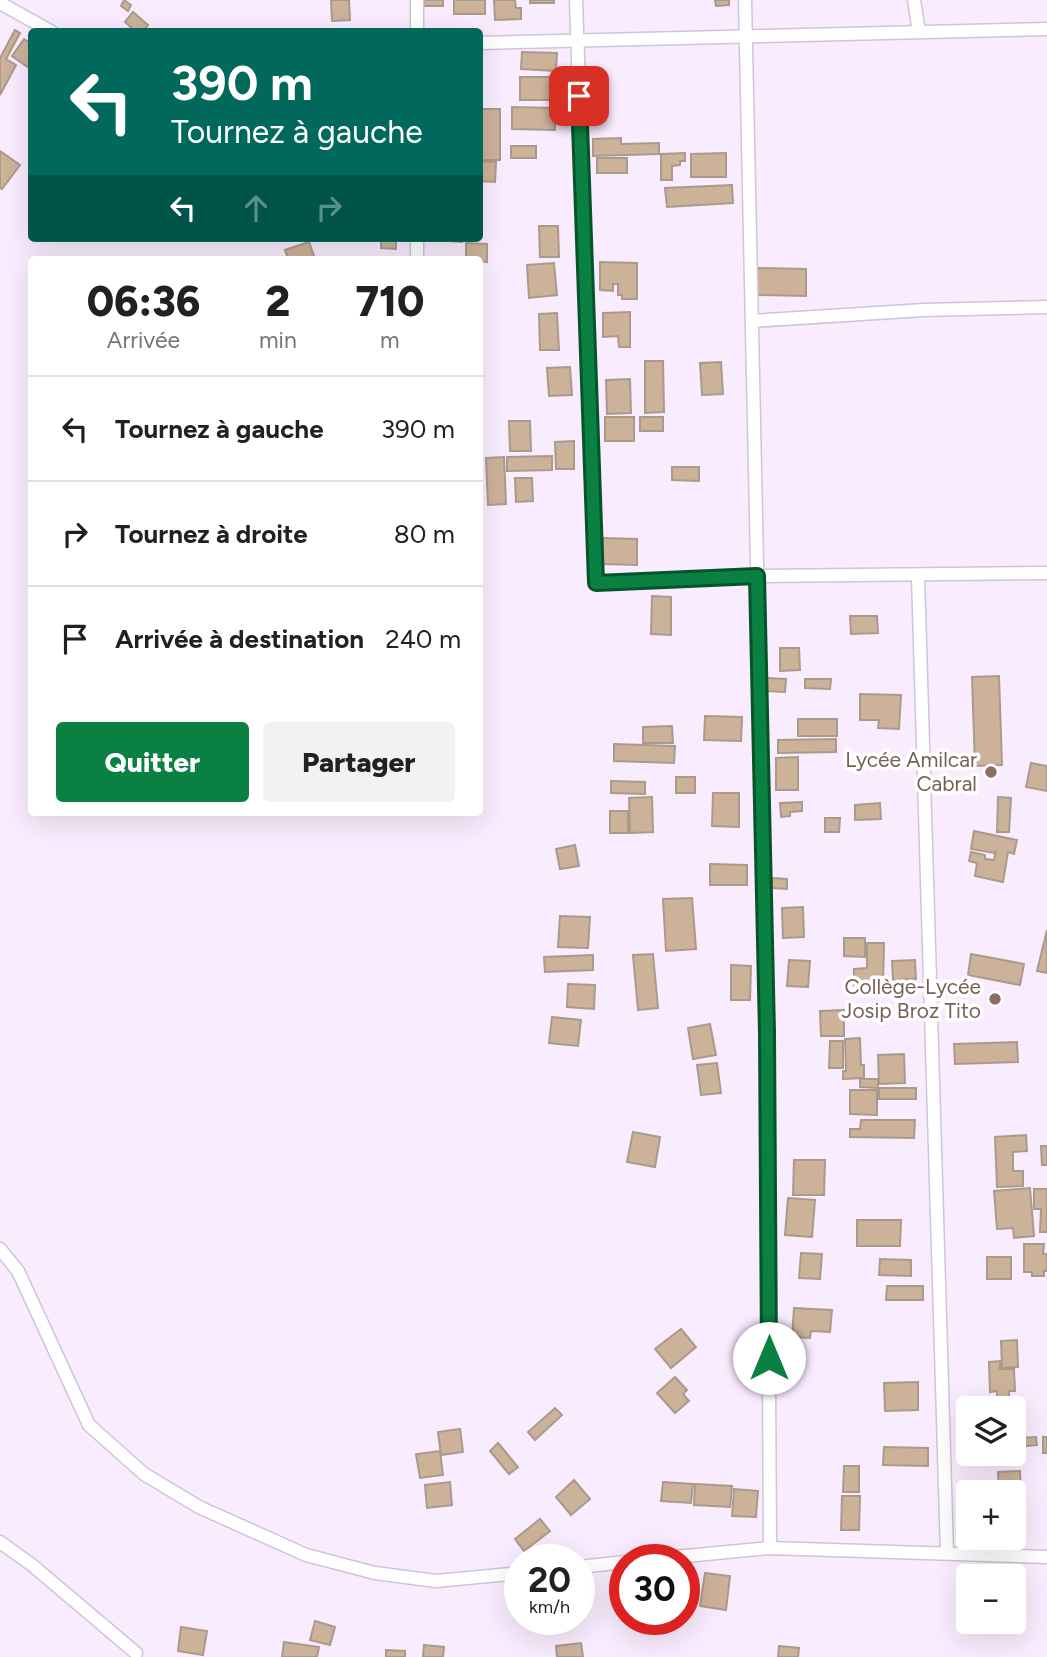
<!DOCTYPE html>
<html lang="fr">
<head>
<meta charset="utf-8">
<style>
	:root { --surface:#fff; --page:#f2f2f2; --text:#202124; --muted:#757577; --line:#e0e0e0; --accent:#0b8043 }
	body { margin:0; font-family:Figtree,sans-serif; background:var(--page); color:var(--text); height:100vh; display:flex; flex-direction:column; font-size:26px; white-space:nowrap }
	* { box-sizing:border-box; margin:0 }
	p { font-size:23px; color:var(--muted) }
	.icon { flex:none; width:38px; height:38px; fill:none; stroke:currentColor; stroke-width:2; stroke-linecap:round; stroke-linejoin:round }
	.map { position:relative; flex:1; overflow:hidden }
	.drawer { position:absolute; left:28px; top:256px; width:455px; height:560px; display:flex; flex-direction:column; background:var(--surface); border-radius:7px; box-shadow:0 7px 28px #0002 }
	.drawer>* { flex:none }
	.banner { position:absolute; left:28px; top:28px; width:455px; height:214px; border-radius:7px; box-shadow:0 7px 28px #0002; background:#00695c; color:#fff; overflow:hidden }
	.buttons { position:absolute; left:956px; top:1396px; display:grid; gap:14px }
	.buttons a { display:grid; place-items:center; width:70px; height:70px; border-radius:7px; background:var(--surface); box-shadow:0 7px 28px #0002; font-size:35px }
	.speed { position:absolute; left:504px; top:1544px; display:flex; gap:14px; font-size:35px; font-weight:700; text-align:center }
	.speed>* { display:grid; place-content:center; width:91px; height:91px; border-radius:50%; background:var(--surface); box-shadow:0 7px 28px #0002; line-height:1 }
	.speed small { font-size:18px; font-weight:400 }
	.speed .limit { border:10px solid #d22; background:#fff; color:#111 }
	.pin { position:absolute; display:grid; place-items:center; width:60px; height:60px; color:#fff; margin:-30px; border-radius:14px; box-shadow:0 4px 10px #0006 }
	.me { position:absolute; width:77px; margin:-38px; rotate:0deg; stroke-linejoin:round; filter:drop-shadow(0 0 5px #0008) }
	.turn { display:flex; align-items:center; gap:24px; height:147px; padding:0 28px; font-size:32px }
	.turn .icon { width:91px; height:91px; stroke-width:2.5 }
	.turn b { display:block; font-size:49px; line-height:60px }
	.lanes { display:flex; align-items:center; height:66px; padding:0 28px; background:#0003; justify-content:center; gap:35px; direction:ltr }
	.lanes .off { opacity:.35 }
	.eta { display:flex; justify-content:space-evenly; align-items:center; height:119px; text-align:center }
	.eta b { font-size:42px; font-weight:800; line-height:49px }
	.button { display:flex; gap:14px; margin-top:auto; padding:14px 28px }
	.button a { flex:1; height:80px; border-radius:7px; background:var(--accent); color:#fff; font-size:28px; font-weight:800; line-height:80px; text-align:center }
	.button a+a { background:var(--page); color:var(--text) }
	ul { padding:0; list-style:none }
	li { display:flex; align-items:center; gap:21px; height:105px; padding:0 28px; border-top:2px solid var(--line) }
	li div { flex:1 }
	li b { display:block; font-size:26px }
	li em { font-style:normal }
	.map>svg:first-child { display:block }
	.building { fill:#cdb29a; stroke:#aa9a8c; stroke-width:2 }
	.lines { fill:none; stroke-linecap:round; stroke-linejoin:round }
	.minor-casing { stroke:#d0c4d6; stroke-width:15 }
	.minor { stroke:#fff; stroke-width:12 }
	.route-casing { stroke:#07532c; stroke-width:18 }
	.route { stroke:#0b8043; stroke-width:12 }
	.education-dot { fill:#8d6e63; stroke:#fff; stroke-width:2.5 }
	.labels { text-anchor:middle; stroke-width:7; stroke-linejoin:round; paint-order:stroke }
	.education-label { font-size:21px; fill:#785e54; stroke:#fff; text-anchor:end }
</style>
</head>
<body>
<div class="map">
<svg width="1047" height="1657" viewBox="0 0 1047 1657">
	<rect width="100%" height="100%" fill="#f9ecfe"/>
	<!-- building -->
	<g class="building">
		<polygon points="124,0 131,5 128,11 121,6"/>
		<polygon points="331,0 349,0 350,20 332,21"/>
		<rect x="424" y="0" width="19" height="6"/>
		<rect x="454" y="0" width="31" height="14"/>
		<polygon points="494,0 515,0 516,8 521,8 521,19 495,20"/>
		<rect x="530" y="0" width="24" height="3"/>
		<polygon points="715,0 729,0 729,5 716,6"/>
		<polygon points="133,12 148,25 142,32 136,32 125,22"/>
		<polygon points="15,30 20,33 6,59 16,65 0,95 0,58"/>
		<polygon points="24,39 32,44 32,70 12,56"/>
		<polygon points="522,52 557,53 556,71 521,69"/>
		<rect x="520" y="77" width="35" height="23"/>
		<polygon points="512,107 555,108 555,130 512,129"/>
		<rect x="480" y="109" width="20" height="51"/>
		<polygon points="621,138 621,144 659,143 659,154 593,156 593,139"/>
		<rect x="511" y="146" width="25" height="12"/>
		<polygon points="0,151 20,165 2,189 0,188"/>
		<polygon points="685,153 685,161 680,161 680,165 672,166 672,180 661,180 661,154"/>
		<polygon points="726,153 726,177 691,177 691,154"/>
		<rect x="597" y="158" width="30" height="15"/>
		<polygon points="480,161 496,162 495,182 480,181"/>
		<polygon points="732,185 733,203 667,207 665,188"/>
		<polygon points="539,226 558,226 559,257 540,257"/>
		<polygon points="381,238 396,238 396,249 381,248"/>
		<polygon points="434,238 462,238 462,242 434,240"/>
		<polygon points="309,242 315,259 288,259 285,250"/>
		<polygon points="466,243 487,244 487,262 466,259"/>
		<polygon points="600,262 637,263 637,299 622,299 622,295 618,295 618,284 613,284 613,291 600,290"/>
		<polygon points="554,263 557,295 529,298 527,265"/>
		<polygon points="757,268 806,269 806,296 757,295"/>
		<polygon points="630,312 630,347 619,347 618,336 603,337 603,313"/>
		<polygon points="557,313 559,350 540,350 539,314"/>
		<polygon points="645,361 663,361 664,412 645,413"/>
		<polygon points="721,362 723,394 702,395 700,363"/>
		<polygon points="570,367 572,395 549,396 547,368"/>
		<polygon points="630,379 631,413 607,414 606,380"/>
		<rect x="605" y="417" width="29" height="24"/>
		<rect x="640" y="417" width="23" height="14"/>
		<polygon points="509,421 530,421 531,451 510,451"/>
		<polygon points="574,441 574,469 556,469 555,442"/>
		<polygon points="552,456 552,470 507,471 507,457"/>
		<polygon points="504,457 506,504 488,505 486,458"/>
		<polygon points="672,467 699,467 699,481 672,480"/>
		<polygon points="515,478 532,478 533,501 516,502"/>
		<polygon points="603,538 637,539 637,565 603,564"/>
		<polygon points="652,596 671,597 671,635 651,634"/>
		<polygon points="850,616 877,616 878,633 851,634"/>
		<polygon points="780,648 799,648 800,670 780,671"/>
		<polygon points="999,676 1002,765 975,766 972,677"/>
		<polygon points="767,678 786,679 785,692 767,691"/>
		<polygon points="805,679 831,679 830,689 805,688"/>
		<polygon points="860,694 901,695 899,729 878,728 879,720 860,720"/>
		<polygon points="705,716 742,717 741,741 704,740"/>
		<rect x="798" y="719" width="39" height="17"/>
		<polygon points="672,726 673,743 643,743 643,727"/>
		<polygon points="836,739 836,752 778,753 778,740"/>
		<polygon points="614,744 675,746 674,763 614,761"/>
		<polygon points="798,757 798,790 776,790 776,758"/>
		<polygon points="1031,763 1047,766 1047,791 1026,787"/>
		<rect x="676" y="777" width="19" height="16"/>
		<polygon points="611,781 645,782 645,794 611,793"/>
		<polygon points="713,793 739,793 739,827 712,826"/>
		<polygon points="652,797 653,832 630,833 629,798"/>
		<polygon points="998,797 1011,798 1009,832 997,832"/>
		<polygon points="802,802 802,811 790,812 790,816 781,817 780,803"/>
		<polygon points="880,803 881,819 855,820 855,805"/>
		<rect x="610" y="811" width="18" height="22"/>
		<polygon points="825,818 840,818 839,832 825,832"/>
		<polygon points="974,831 1017,840 1014,854 1008,852 1003,882 975,876 977,863 969,861 971,852 985,855 985,859 994,860 996,850 994,853 971,849"/>
		<polygon points="575,845 579,866 560,869 556,849"/>
		<polygon points="710,864 747,865 747,885 710,885"/>
		<polygon points="772,878 787,879 787,889 772,888"/>
		<polygon points="692,898 696,949 666,951 663,899"/>
		<polygon points="803,907 804,937 783,938 782,908"/>
		<polygon points="560,916 590,917 588,948 558,947"/>
		<polygon points="1047,930 1047,973 1037,971"/>
		<polygon points="844,938 865,938 865,957 844,956"/>
		<polygon points="867,943 884,943 883,985 854,985 854,969 867,968"/>
		<polygon points="653,954 658,1008 638,1010 633,955"/>
		<polygon points="971,954 1024,964 1020,985 968,975"/>
		<polygon points="593,955 593,970 545,972 544,957"/>
		<polygon points="789,960 810,961 808,987 787,986"/>
		<polygon points="915,960 916,979 893,980 892,961"/>
		<polygon points="731,965 751,966 750,1000 731,1000"/>
		<polygon points="568,984 595,985 594,1009 567,1007"/>
		<polygon points="844,1010 844,1036 821,1036 820,1011"/>
		<polygon points="552,1017 581,1020 578,1046 549,1043"/>
		<polygon points="710,1024 716,1055 693,1059 688,1028"/>
		<polygon points="860,1038 861,1065 864,1065 864,1078 843,1079 843,1071 846,1071 845,1039"/>
		<polygon points="830,1041 843,1041 843,1068 829,1068"/>
		<polygon points="1017,1042 1018,1062 955,1064 954,1044"/>
		<polygon points="904,1054 905,1083 879,1084 878,1055"/>
		<polygon points="717,1063 721,1093 701,1095 697,1065"/>
		<polygon points="860,1079 878,1079 878,1088 860,1087"/>
		<rect x="879" y="1088" width="37" height="11"/>
		<polygon points="850,1090 877,1090 877,1115 850,1114"/>
		<polygon points="861,1120 915,1120 914,1138 850,1137 850,1129 860,1129"/>
		<polygon points="633,1132 660,1137 655,1167 627,1162"/>
		<polygon points="1026,1135 1027,1151 1013,1152 1013,1171 1023,1171 1023,1186 997,1187 995,1137"/>
		<polygon points="1041,1146 1047,1146 1047,1165 1042,1165"/>
		<polygon points="794,1160 825,1160 824,1195 793,1195"/>
		<polygon points="1030,1188 1034,1236 1014,1238 1013,1228 997,1229 994,1191"/>
		<polygon points="1034,1189 1047,1189 1047,1232 1040,1232 1041,1209 1034,1209"/>
		<polygon points="788,1198 815,1200 812,1237 785,1235"/>
		<polygon points="857,1220 901,1220 900,1246 857,1246"/>
		<polygon points="1024,1244 1044,1244 1043,1254 1047,1254 1047,1271 1044,1271 1044,1276 1032,1276 1032,1272 1024,1272"/>
		<polygon points="801,1253 822,1254 820,1279 799,1278"/>
		<rect x="987" y="1257" width="24" height="22"/>
		<polygon points="880,1259 911,1260 911,1276 879,1275"/>
		<polygon points="887,1286 923,1286 923,1300 886,1300"/>
		<polygon points="794,1308 832,1310 830,1332 811,1331 810,1338 792,1337"/>
		<polygon points="681,1329 696,1347 671,1368 655,1349"/>
		<polygon points="1017,1340 1018,1367 1002,1368 1001,1341"/>
		<polygon points="1000,1361 1000,1369 1014,1369 1015,1391 1009,1391 1009,1397 997,1398 997,1391 990,1392 989,1362"/>
		<polygon points="675,1377 687,1390 683,1394 689,1401 675,1413 657,1393"/>
		<polygon points="918,1382 918,1410 885,1411 884,1383"/>
		<polygon points="555,1408 562,1415 535,1440 528,1432"/>
		<polygon points="1013,1416 1019,1416 1020,1438 1036,1437 1037,1445 1013,1447"/>
		<polygon points="460,1429 463,1452 441,1455 438,1432"/>
		<rect x="1043" y="1437" width="4" height="16"/>
		<polygon points="498,1443 518,1467 509,1474 490,1451"/>
		<polygon points="884,1447 928,1448 928,1466 883,1465"/>
		<polygon points="440,1451 443,1475 420,1478 416,1454"/>
		<polygon points="844,1466 859,1466 859,1492 843,1492"/>
		<polygon points="1020,1471 1021,1500 1013,1501 1013,1493 999,1493 998,1472"/>
		<polygon points="574,1480 590,1499 571,1515 556,1497"/>
		<polygon points="450,1482 452,1505 427,1508 425,1485"/>
		<polygon points="663,1482 693,1484 691,1503 661,1501"/>
		<polygon points="695,1484 732,1486 730,1507 694,1505"/>
		<polygon points="734,1489 758,1491 756,1517 732,1516"/>
		<polygon points="842,1496 860,1496 859,1530 841,1530"/>
		<polygon points="540,1519 550,1531 524,1551 515,1539"/>
		<polygon points="705,1573 730,1576 726,1610 700,1606"/>
		<polygon points="315,1621 335,1627 330,1645 310,1640"/>
		<polygon points="181,1627 207,1631 203,1655 178,1651"/>
		<polygon points="284,1642 319,1647 317,1657 282,1657"/>
		<polygon points="581,1643 583,1657 557,1657 556,1646"/>
		<polygon points="424,1645 444,1647 443,1657 423,1657"/>
		<polygon points="779,1646 799,1648 798,1657 778,1657"/>
		<polygon points="386,1650 405,1651 405,1657 386,1657"/>
	</g>
	<g class="lines">
		<defs>
			<g id="minor">
				<polyline points="417,0 417,32"/>
				<polyline points="576,0 596,583 757,576 1047,573"/>
				<polyline points="745,0 767,1033 770,1548"/>
				<polyline points="914,0 919,32"/>
				<polyline points="0,3 52,32"/>
				<polyline points="480,43 1047,29"/>
				<polyline points="417,259 417,238"/>
				<polyline points="752,321 924,310 1047,307"/>
				<polyline points="918,576 947,1553"/>
				<polyline points="0,1249 18,1271 89,1425 144,1474 199,1507 306,1555 375,1573 436,1581 520,1573"/>
				<polyline points="0,1542 32,1565 136,1653"/>
				<polyline points="654,1559 770,1548 1047,1557"/>
				<polyline points="579,1567 625,1562"/>
			</g>
		</defs>
		<!-- minor casing -->
		<use href="#minor" class="minor-casing"/>
		<!-- minor -->
		<use href="#minor" class="minor"/>
	</g>
	<g class="lines">
		<defs>
			<polyline id="route" points="579,96 596,583 757,576 767,1033 769,1358"/>
		</defs>
		<!-- route casing -->
		<use href="#route" class="route-casing"/>
		<!-- route -->
		<use href="#route" class="route"/>
	</g>
	<!-- markers -->
	<g class="education-dot">
		<circle cx="991" cy="772" r="7"/>
		<circle cx="995" cy="999" r="7"/>
	</g>
	<g class="labels">
		<!-- education labels -->
		<g class="education-label">
			<text x="977" y="767">Lycée Amilcar<tspan x="977" dy="24">Cabral</tspan></text>
			<text x="981" y="994">Collège-Lycée<tspan x="981" dy="24">Josip Broz Tito</tspan></text>
		</g>
	</g>
</svg>
<div class="buttons">
<a><svg class="icon" aria-label="layers" viewBox="0 0 24 24"><path d="M12 4l9 5-9 5-9-5zM3 14l9 5 9-5"/></svg></a>
<a>+</a>
<a>−</a>
</div>
<div class="speed"><div>20<small>km/h</small></div><div class="limit">30</div></div>
<div class="pin" style="left:579px;top:96px;background:#d93025"><svg class="icon" aria-label="arrive" viewBox="0 0 24 24"><path d="M6 21V4h12l-3 4 3 4H6"/></svg></div>
<svg class="me" style="left:769px;top:1358px" viewBox="-20 -20 40 40"><circle r="19" fill="#fff"/><path d="M0-13L10 11 0 6-10 11z" fill="#0b8043"/></svg>
<div class="banner">
<div class="turn"><svg class="icon" aria-label="left" viewBox="0 0 24 24"><path d="M17 20v-9H6M10 6l-5 5 5 5"/></svg><div><b>390 m</b>Tournez à gauche</div></div>
<div class="lanes"><svg class="icon" aria-label="left" viewBox="0 0 24 24"><path d="M17 20v-9H6M10 6l-5 5 5 5"/></svg><svg class="icon off" aria-label="ahead" viewBox="0 0 24 24"><path d="M12 20V5M6 11l6-6 6 6"/></svg><svg class="icon off" aria-label="right" viewBox="0 0 24 24"><path d="M7 20v-9h11M14 6l5 5-5 5"/></svg></div>
</div>
<section class="drawer">
<div class="eta">
<div><b>06:36</b><p>Arrivée</p></div>
<div><b>2</b><p>min</p></div>
<div><b>710</b><p>m</p></div>
</div>
<ul>
<li><svg class="icon" aria-label="left" viewBox="0 0 24 24"><path d="M17 20v-9H6M10 6l-5 5 5 5"/></svg><div><b>Tournez à gauche</b></div><em>390 m</em></li>
<li><svg class="icon" aria-label="right" viewBox="0 0 24 24"><path d="M7 20v-9h11M14 6l5 5-5 5"/></svg><div><b>Tournez à droite</b></div><em>80 m</em></li>
<li><svg class="icon" aria-label="arrive" viewBox="0 0 24 24"><path d="M6 21V4h12l-3 4 3 4H6"/></svg><div><b>Arrivée à destination</b></div><em>240 m</em></li>
</ul>
<div class="button"><a>Quitter</a><a>Partager</a></div>
</section>
</div>
</body>
</html>
